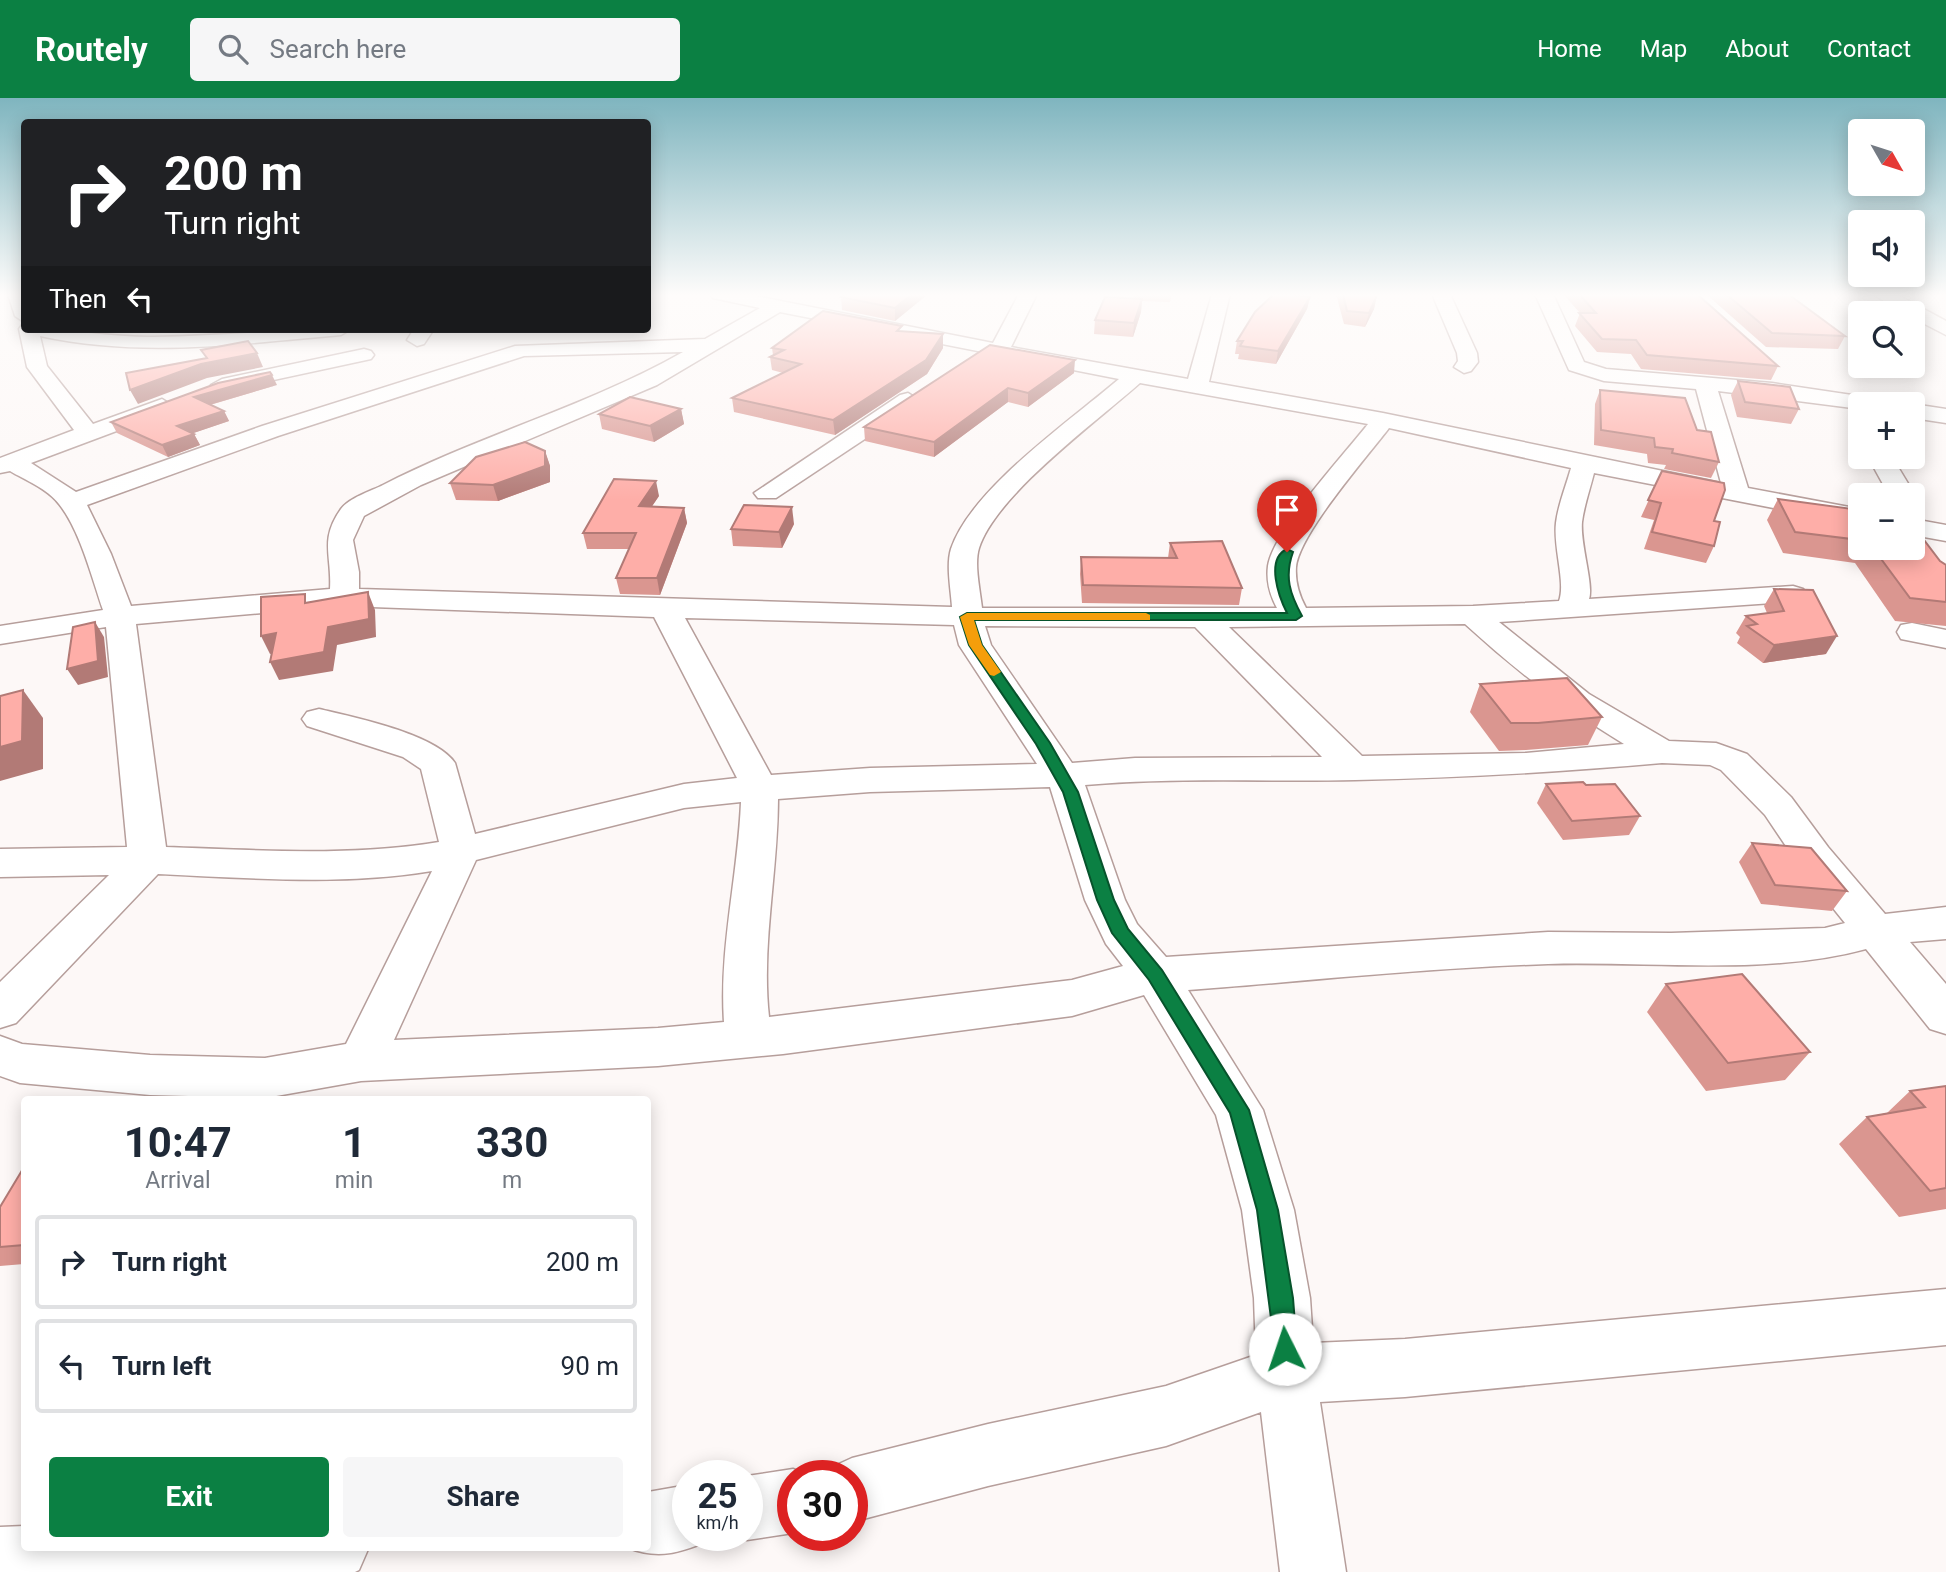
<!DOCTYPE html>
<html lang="en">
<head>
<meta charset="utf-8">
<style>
	:root { --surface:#fff; --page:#f6f6f7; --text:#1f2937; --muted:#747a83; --line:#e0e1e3; --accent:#0b8043 }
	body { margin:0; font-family:Roboto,sans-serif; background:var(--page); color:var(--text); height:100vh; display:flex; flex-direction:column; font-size:26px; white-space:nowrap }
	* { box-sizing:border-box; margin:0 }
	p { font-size:23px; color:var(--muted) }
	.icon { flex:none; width:38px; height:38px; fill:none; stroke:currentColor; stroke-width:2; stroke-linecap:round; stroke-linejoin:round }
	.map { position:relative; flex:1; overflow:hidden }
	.side { position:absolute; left:21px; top:998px; width:630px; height:455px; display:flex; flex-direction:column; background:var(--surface); border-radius:7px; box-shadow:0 4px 18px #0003 }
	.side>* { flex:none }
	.hud { position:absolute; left:21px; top:21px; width:630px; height:214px; border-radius:7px; box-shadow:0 4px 18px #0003; background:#202124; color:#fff; overflow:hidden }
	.needle { width:46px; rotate:129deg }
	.controls { position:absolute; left:1848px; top:21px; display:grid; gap:14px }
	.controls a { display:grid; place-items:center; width:77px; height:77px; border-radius:7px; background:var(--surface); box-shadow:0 4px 18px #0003; font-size:35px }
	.speed { position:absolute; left:672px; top:1362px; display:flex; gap:14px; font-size:35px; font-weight:700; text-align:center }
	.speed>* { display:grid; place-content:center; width:91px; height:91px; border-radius:50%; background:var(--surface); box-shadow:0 4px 18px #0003; line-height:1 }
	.speed small { font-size:18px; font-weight:400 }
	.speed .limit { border:10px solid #d22; background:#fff; color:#111 }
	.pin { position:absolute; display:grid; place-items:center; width:60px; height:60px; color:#fff; margin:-72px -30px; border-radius:50% 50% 50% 0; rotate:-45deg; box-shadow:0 0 7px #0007 }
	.pin .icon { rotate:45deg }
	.me { position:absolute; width:77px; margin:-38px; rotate:356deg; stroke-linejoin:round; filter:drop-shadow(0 0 5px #0008) }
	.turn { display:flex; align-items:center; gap:24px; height:147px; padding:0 28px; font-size:32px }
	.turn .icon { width:91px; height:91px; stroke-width:2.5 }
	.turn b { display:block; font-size:49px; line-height:60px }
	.then { display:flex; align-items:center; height:66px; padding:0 28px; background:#0003; gap:14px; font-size:26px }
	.eta { display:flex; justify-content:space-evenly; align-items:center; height:119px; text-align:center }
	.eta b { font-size:42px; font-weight:700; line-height:49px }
	.cta { display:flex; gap:14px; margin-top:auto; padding:14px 28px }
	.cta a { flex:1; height:80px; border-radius:7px; background:var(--accent); color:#fff; font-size:28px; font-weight:700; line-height:80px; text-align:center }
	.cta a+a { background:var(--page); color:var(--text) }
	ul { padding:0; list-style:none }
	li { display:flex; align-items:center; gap:21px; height:94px; margin:0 14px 10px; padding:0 14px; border:4px solid var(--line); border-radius:7px }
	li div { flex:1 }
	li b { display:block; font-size:26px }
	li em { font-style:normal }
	header { display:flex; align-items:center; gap:42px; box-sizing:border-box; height:98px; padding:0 35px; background:var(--accent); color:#fff }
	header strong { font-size:33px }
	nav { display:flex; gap:38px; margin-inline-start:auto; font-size:24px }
	.search { width:490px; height:63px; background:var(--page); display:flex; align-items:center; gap:18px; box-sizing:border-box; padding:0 24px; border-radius:7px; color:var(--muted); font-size:26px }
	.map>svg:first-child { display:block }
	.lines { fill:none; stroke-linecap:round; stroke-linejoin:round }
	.minor-casing { stroke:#b69e9b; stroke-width:3 }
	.minor { fill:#fff; fill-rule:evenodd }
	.wall { fill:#da9690 }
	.shaded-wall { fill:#b27a76 }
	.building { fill:#feaea8; stroke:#b27a76; stroke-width:2 }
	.route { fill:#0b8043; stroke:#07532c; stroke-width:2 }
	.slow { fill:#f59e0b }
</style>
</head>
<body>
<header>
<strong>Routely</strong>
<div class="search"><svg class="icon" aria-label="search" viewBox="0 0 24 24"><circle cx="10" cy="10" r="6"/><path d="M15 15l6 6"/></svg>Search here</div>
<nav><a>Home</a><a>Map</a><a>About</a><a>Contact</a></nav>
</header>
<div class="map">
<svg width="1946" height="1474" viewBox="0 0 1946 1474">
	<rect width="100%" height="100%" fill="#fdf8f7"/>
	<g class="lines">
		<defs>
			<g id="minor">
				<polygon points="8,196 24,196 24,224 15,218"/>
				<path d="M710 196H746L993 245 1019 196H1037L1011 249 1188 281 1212 196H1230L1209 284 1383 315 1721 385 1696 291 1604 283 1569 272 1535 196H1553L1584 264 1606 271 1772 285 1879 301 1882 306H1860V311L1718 293 1748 390 1860 411V427L1594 375C1590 391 1584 408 1582 424 1580 446 1594 487 1589 501L1793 488 1803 491 1808 497 1803 503 1499 524 1589 596 1669 643 1716 645 1747 656 1791 699 1828 749 1885 816 1946 809V841L1910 844 1946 886V936L1930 931 1866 851C1767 878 1651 863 1548 866 1428 870 1308 883 1188 892L1263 1012 1294 1112 1310 1200 1313 1245 1405 1241 1946 1191V1247L1405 1299 1320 1304 1346 1474H1280L1261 1314 1166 1348 988 1388 852 1424V1377H826L830 1370 852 1360 988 1326 1166 1288 1256 1257 1254 1200 1242 1112 1216 1017 1144 897 1072 918 783 956 658 968 361 983 265 1000 150 997 20 985 0 978V938L22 946 150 957 265 960 346 946 432 773C341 788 249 780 158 776L16 925 0 930V884L109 777 0 779V751L127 749 106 529 0 546V528L103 512C92 480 80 432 59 406 48 391 25 382 10 373L0 375V360L74 332 27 269 19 231 22 227 24 231C68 231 110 239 153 239 219 238 284 231 351 231L341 237C240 246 141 260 40 238L47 268 93 326 162 301 173 308 170 313 31 365 76 394 262 328 515 248 705 241 760 210 713 200ZM780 214 1119 281C1070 323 971 391 951 451 946 467 951 492 952 509L359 491V474L353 442 364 418 421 387 657 287ZM683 254C588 308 480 337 383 387 371 393 349 400 341 411 319 442 332 457 330 491L131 508 111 456 87 407 278 338 524 258ZM1140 285 1368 326C1344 357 1273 433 1268 468 1266 484 1270 497 1277 510H982C980 492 974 466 979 450 996 397 1096 324 1140 285ZM1389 330 1571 370C1566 388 1558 407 1556 425 1553 449 1566 485 1559 503L1473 508 1306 510C1299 497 1295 484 1296 469 1299 436 1367 359 1389 330ZM344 508 654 519 737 680 684 686 475 736 455 665C436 636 353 619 319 611L307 614 302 621 307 628 403 659 421 671 439 744C348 759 258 752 166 749L136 526ZM685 520 954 527 959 547 1037 666 870 670 771 677ZM1465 526C1515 572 1566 611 1624 646L1526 655 1362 658 1229 529ZM985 528 1195 529 1322 659 1135 660 1072 665 991 547ZM1662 665 1710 667 1721 672 1765 717 1800 769 1845 825 1825 830 1671 835 1548 834 1166 859 1137 826 1125 802 1085 687C1175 679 1266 684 1355 682 1458 680 1560 674 1662 665ZM1050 689 1085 802 1106 846 1123 868 1072 882 769 919C761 847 778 774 778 701L870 694ZM741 704C738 778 719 850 724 924L658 930 394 942 476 762 684 710Z"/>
				<polygon points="1432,196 1450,196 1477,255 1478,264 1471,273 1464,275 1454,269 1458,263 1457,255"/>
				<polygon points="1873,196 1896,196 1946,223 1946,237 1913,220 1913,215 1903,215"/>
				<polygon points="414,231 434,231 424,246 417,248 407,242"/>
				<polygon points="364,251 371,253 374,257 371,261 222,293 211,287 222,281"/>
				<polygon points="908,295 919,302 916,307 776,400 758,400 754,395 900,297"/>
				<polygon points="1913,306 1946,311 1946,325 1913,320"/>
				<polygon points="1868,359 1892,359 1915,397 1913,400 1913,397 1889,397"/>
				<polygon points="1913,421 1946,427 1946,443 1913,437"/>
				<polygon points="1912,525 1946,532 1946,550 1901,541 1897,534 1901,527"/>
				<polygon points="793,1371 808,1377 793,1377 793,1435 747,1442 734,1437 747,1437 747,1378"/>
				<path d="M688 1387V1437H713L711 1442C679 1455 658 1462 626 1449H648V1394Z"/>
				<polygon points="24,1428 24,1449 369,1449 359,1472 355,1474 0,1474 0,1429"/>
			</g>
		</defs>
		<!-- minor casing -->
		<use href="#minor" class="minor-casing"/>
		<!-- minor -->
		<use href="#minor" class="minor"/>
	</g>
	<!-- wall -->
	<g class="wall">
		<polygon points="928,196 895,223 842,212 841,199"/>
		<polygon points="1135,196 1172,196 1170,204 1142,203 1141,214 1133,239 1094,236 1095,222 1134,201"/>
		<polygon points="1336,196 1377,196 1374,211 1365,229 1344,226"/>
		<polygon points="1563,196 1697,196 1778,268 1771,282 1641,271 1631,256 1597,254 1575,228 1580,215"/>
		<polygon points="1706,196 1788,196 1845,238 1838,251 1766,249"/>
		<polygon points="1310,199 1307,211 1276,266 1238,261 1239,256 1235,256 1237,243"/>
		<polygon points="903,233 943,236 943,250 927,276 835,337 734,314 732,300 783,275 772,272 770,259 773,257 772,250"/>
		<polygon points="990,247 1074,275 1028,309 1008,304 934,359 865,343 864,329"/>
		<polygon points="1738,283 1799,311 1791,326 1737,319 1731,297"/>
		<polygon points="277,287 210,307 224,313 229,323 193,335 194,336 200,347 168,359 117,335 111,324"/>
		<polygon points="1600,292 1697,332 1719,364 1711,380 1664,371 1666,367 1648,365 1647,356 1594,347 1595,306"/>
		<polygon points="681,311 684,326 654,344 602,331 599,316"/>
		<polygon points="545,353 550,368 550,384 498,403 456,402 450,385"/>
		<polygon points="1662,373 1714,423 1714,448 1706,465 1644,451 1654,422 1641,419"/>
		<polygon points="659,398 652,408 684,410 687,425 660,497 620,496 616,480 629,451 587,451 583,435"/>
		<polygon points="1778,401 1860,412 1860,450 1913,450 1915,430 1940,463 1946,467 1946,528 1895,523 1855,465 1783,455 1767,422"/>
		<polygon points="794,426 782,450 733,448 731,431"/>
		<polygon points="1170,445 1242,490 1239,507 1082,505 1080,476 1081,459 1168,460"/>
		<polygon points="1774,491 1826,556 1763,565 1737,545 1740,539 1736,535 1746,518 1767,515 1764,508"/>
		<polygon points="1480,586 1602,619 1588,647 1526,652 1499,653 1470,614"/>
		<polygon points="1546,686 1586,687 1640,718 1629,737 1563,742 1537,705"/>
		<polygon points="1752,745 1847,793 1832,813 1761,806 1739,764"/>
		<polygon points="1666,886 1810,954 1785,982 1706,993 1647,914"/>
		<polygon points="1946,988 1946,1111 1899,1119 1839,1046 1867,1019 1887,1015 1910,993"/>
		<polygon points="24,1069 24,1166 0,1168 0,1109"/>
	</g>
	<!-- shaded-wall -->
	<g class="shaded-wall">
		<polygon points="912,196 928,196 895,223 895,210"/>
		<polygon points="1377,197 1374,211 1365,229 1369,215"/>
		<polygon points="1310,199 1307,211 1276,266 1278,253"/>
		<polygon points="1142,201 1141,214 1133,239 1134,225"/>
		<polygon points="943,236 943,250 927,276 835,337 833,322"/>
		<polygon points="257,255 263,269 207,280 138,306 130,292 201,266"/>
		<polygon points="1075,262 1074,275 1028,309 1028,295"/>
		<polygon points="272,277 277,287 199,310 194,299"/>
		<polygon points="1008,290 1008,304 934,359 934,344"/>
		<polygon points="681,311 684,326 654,344 650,328"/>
		<polygon points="224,313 229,323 182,339 177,328"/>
		<polygon points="194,336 200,347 168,359 162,347"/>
		<polygon points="545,353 550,368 550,384 498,403 493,387"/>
		<polygon points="656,383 659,398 642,423 639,408"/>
		<polygon points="792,409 794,426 782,450 779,434"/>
		<polygon points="684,410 687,425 660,497 657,480"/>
		<polygon points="368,494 375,512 376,539 337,547 333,573 279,582 270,564 328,529"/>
		<polygon points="95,524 104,539 108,579 78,587 67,571"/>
		<polygon points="276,535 285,553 270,556 261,538"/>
		<polygon points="1837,538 1826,556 1763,565 1774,547"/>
		<polygon points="23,592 43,620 43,671 0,683 0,649"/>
	</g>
	<!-- building -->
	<g class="building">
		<polygon points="845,196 912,196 895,210 841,199"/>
		<polygon points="1274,196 1288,196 1310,199 1278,253 1240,248 1243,243 1237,243 1255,214"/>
		<polygon points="1343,196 1377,196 1377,197 1369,215 1347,213"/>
		<polygon points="1579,196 1697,196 1778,268 1647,257 1636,242 1602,241 1579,215 1596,215"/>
		<polygon points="1726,196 1788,196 1845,238 1772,235"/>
		<polygon points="1105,199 1142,201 1134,225 1095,222"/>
		<polygon points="823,213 902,228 897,233 943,236 926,262 833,322 732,300 801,266 770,259 784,252 772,250"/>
		<polygon points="248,243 257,255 201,266 130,292 126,275 207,260 201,252"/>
		<polygon points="990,247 1075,262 1028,295 1008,290 934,344 864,329"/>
		<polygon points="270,274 272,277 194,299 224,313 177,328 194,336 162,347 111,324 218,285"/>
		<polygon points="1738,283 1790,289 1799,311 1745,304"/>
		<polygon points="1600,292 1685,300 1697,332 1711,334 1719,364 1672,355 1673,351 1655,349 1654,340 1601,332"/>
		<polygon points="630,299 681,311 650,328 599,316"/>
		<polygon points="525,344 545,353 545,368 493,387 450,385 476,359"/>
		<polygon points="1662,373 1724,385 1725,392 1714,423 1720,424 1714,448 1652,434 1661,405 1648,402"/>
		<polygon points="614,381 656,383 639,408 684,410 657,480 616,480 636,435 583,435"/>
		<polygon points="1778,401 1860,412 1860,442 1795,434"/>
		<polygon points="744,407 792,409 779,434 731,431"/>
		<polygon points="1913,420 1916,426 1915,430 1940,463 1946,467 1946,504 1910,500 1873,450 1913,450"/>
		<polygon points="1222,443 1242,490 1083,487 1081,459 1177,460 1170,445"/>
		<polygon points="1774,491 1813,492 1837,538 1774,547 1747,528 1757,526 1746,518 1784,513"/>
		<polygon points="368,494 369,521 328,529 324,554 270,564 276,535 261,538 261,499 305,496 305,505"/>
		<polygon points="95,524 98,563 67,571 73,529"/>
		<polygon points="1567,580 1602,619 1538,625 1511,625 1480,586"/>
		<polygon points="23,592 22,643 0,649 0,598"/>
		<polygon points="1583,684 1586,687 1615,686 1640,718 1572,723 1546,686"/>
		<polygon points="1752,745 1811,750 1847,793 1775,787"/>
		<polygon points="1742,876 1810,954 1728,965 1666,886"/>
		<polygon points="1946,988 1946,1090 1930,1093 1867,1019 1925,1009 1910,993"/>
		<polygon points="24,1069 24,1147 0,1149 0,1109"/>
	</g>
	<!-- sky -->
	<linearGradient id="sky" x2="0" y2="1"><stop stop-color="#7fb5bf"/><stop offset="0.49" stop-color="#fefcfb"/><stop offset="1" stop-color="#fefcfb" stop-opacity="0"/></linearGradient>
	<rect width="1946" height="402" fill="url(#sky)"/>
	<!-- route -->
	<path class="route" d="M1287 451 1293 454C1284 479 1290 496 1302 518L1296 522H974L982 547 1050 645 1078 694 1114 802 1128 831 1162 872 1249 1012 1278 1112 1293 1200 1297 1251 1293 1259 1285 1263 1276 1259 1257 1112 1230 1015 1149 882 1112 835 1097 802 1063 694 1036 646 969 547 960 519 967 515H1287C1279 499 1265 461 1287 451Z"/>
	<!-- slow -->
	<polygon class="slow" points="1146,515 1150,517 1150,522 974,522 982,547 1001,574 994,578 990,577 969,547 960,519 967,515"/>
</svg>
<div class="controls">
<a><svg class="needle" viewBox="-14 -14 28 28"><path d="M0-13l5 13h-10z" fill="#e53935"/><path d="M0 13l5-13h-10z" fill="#747a83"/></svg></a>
<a><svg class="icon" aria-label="sound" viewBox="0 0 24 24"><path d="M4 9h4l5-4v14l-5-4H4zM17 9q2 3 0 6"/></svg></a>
<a><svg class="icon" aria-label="search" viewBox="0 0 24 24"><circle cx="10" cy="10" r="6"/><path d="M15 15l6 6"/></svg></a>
<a>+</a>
<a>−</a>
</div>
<div class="speed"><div>25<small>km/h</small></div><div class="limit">30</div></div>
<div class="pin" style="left:1287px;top:454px;background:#d93025"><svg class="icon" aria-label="arrive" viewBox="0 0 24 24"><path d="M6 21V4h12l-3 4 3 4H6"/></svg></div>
<svg class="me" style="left:1285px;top:1251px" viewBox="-20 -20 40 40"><circle r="19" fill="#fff"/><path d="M0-13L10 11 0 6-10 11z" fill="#0b8043"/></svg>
<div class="hud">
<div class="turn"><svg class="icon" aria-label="right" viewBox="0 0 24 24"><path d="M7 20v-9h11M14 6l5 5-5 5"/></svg><div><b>200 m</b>Turn right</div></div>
<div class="then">Then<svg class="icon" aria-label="left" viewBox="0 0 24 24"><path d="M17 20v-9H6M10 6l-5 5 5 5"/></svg></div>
</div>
<section class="side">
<div class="eta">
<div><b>10:47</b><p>Arrival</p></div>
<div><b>1</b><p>min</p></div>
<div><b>330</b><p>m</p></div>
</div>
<ul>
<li><svg class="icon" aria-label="right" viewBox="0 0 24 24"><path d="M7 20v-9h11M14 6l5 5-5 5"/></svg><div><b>Turn right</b></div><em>200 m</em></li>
<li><svg class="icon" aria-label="left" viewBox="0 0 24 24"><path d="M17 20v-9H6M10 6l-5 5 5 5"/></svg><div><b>Turn left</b></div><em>90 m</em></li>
</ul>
<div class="cta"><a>Exit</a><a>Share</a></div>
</section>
</div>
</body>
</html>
